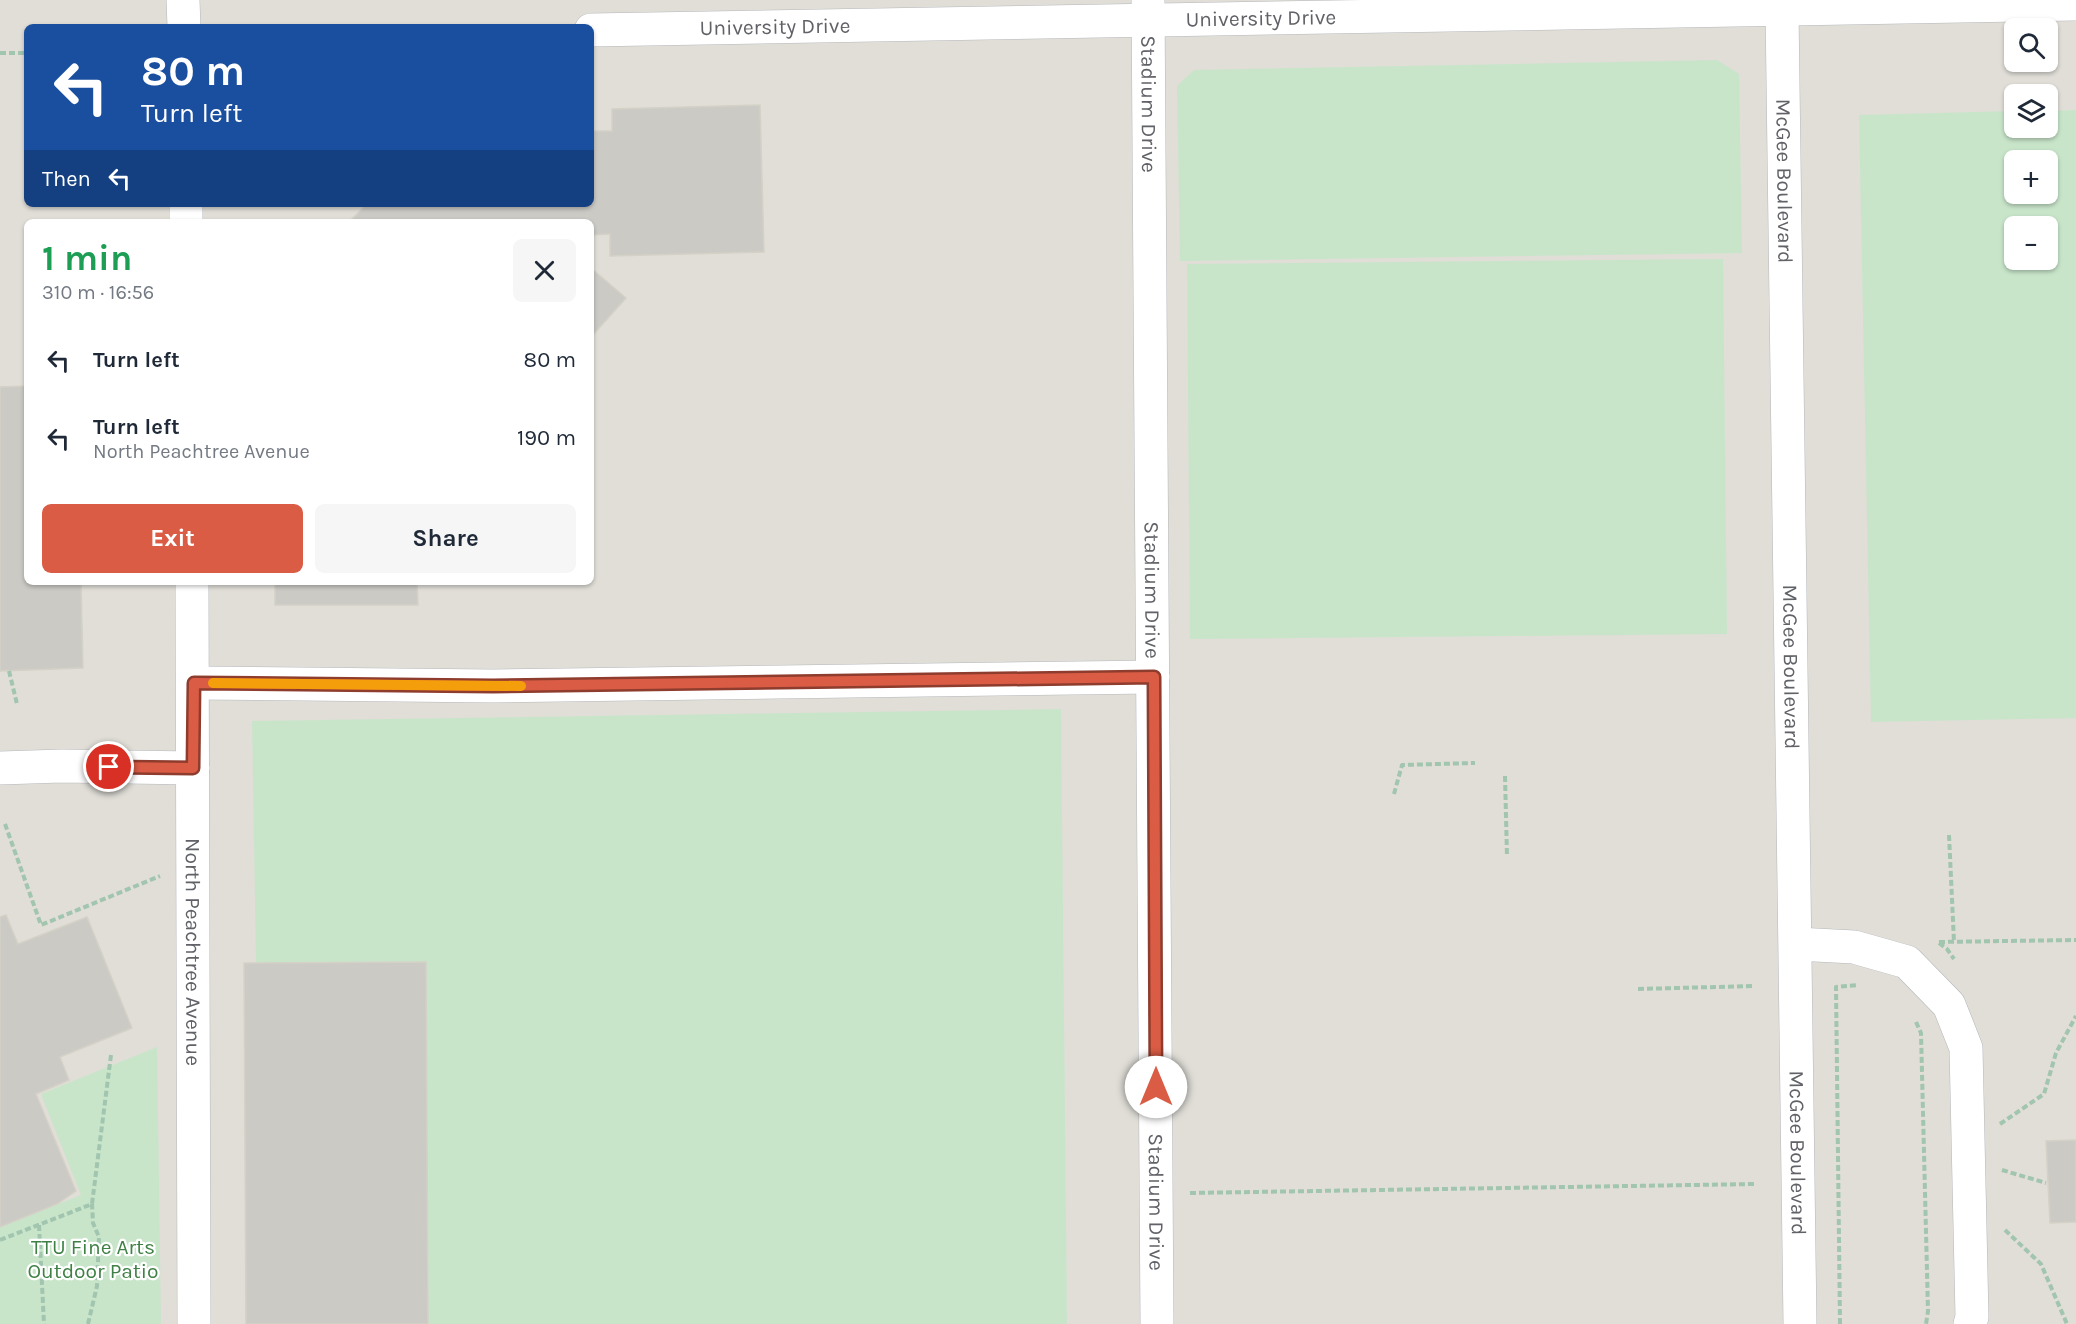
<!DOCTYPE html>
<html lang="en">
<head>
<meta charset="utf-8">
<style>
	:root { --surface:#fff; --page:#f6f6f7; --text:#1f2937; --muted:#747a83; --accent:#da5c45 }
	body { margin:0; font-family:Karla,sans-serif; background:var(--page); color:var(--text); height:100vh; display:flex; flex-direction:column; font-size:22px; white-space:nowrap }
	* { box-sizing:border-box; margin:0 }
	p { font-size:20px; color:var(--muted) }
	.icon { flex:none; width:33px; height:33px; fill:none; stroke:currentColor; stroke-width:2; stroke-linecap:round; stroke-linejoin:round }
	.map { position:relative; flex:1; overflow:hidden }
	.panel { position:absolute; left:24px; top:219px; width:570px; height:366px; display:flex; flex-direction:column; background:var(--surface); border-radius:9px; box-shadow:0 2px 4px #0004 }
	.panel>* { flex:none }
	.top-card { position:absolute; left:24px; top:24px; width:570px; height:183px; border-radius:9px; box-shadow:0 2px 4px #0004; background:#1a4fa0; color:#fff; overflow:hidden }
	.buttons { position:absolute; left:2004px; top:18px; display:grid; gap:12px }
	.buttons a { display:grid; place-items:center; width:54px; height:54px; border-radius:9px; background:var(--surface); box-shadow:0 2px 4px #0004; font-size:30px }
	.pin { position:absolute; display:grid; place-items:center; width:51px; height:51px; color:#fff; margin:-26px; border:3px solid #fff; border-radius:50%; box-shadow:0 2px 6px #0007 }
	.me { position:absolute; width:66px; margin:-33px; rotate:0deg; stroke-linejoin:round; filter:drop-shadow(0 0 4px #0008) }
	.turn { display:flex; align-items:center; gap:21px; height:126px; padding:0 18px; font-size:27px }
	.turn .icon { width:78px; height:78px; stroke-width:2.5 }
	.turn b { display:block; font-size:42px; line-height:51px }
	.then { display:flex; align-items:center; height:57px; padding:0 18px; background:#0003; gap:12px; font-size:22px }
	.round { display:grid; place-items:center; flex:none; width:63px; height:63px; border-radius:9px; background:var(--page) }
	.head { display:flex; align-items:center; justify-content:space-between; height:102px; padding:0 18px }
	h1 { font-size:36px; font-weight:700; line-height:45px; color:#1e9e55 }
	.action { display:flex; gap:12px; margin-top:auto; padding:12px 18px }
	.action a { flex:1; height:69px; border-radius:9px; background:var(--accent); color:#fff; font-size:24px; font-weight:700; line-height:69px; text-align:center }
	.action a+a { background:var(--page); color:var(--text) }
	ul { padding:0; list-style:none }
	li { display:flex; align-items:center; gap:18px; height:78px; padding:0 18px }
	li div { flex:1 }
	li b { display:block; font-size:22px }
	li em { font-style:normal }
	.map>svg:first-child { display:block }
	.education { fill:#e0ded7; fill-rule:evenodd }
	.green { fill:#c8e5ca; fill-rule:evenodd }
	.building { fill:#cccac5; stroke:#d4d1c7; stroke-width:1.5 }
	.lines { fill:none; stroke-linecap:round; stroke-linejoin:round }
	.minor-casing { stroke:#b5b7bb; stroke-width:34 }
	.path { stroke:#a1c5ae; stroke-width:4; stroke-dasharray:6 3; stroke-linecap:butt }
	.minor { stroke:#fff; stroke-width:33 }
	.route-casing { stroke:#8e3c2d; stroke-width:15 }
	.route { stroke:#da5c45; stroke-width:10 }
	.slow { stroke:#f59e0b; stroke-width:10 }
	.labels { text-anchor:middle; stroke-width:4.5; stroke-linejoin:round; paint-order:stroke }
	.street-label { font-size:21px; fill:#606267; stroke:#fff }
	.park-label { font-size:21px; fill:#3e8045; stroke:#fff }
</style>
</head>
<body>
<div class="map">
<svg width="2076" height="1324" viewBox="0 0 2076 1324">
	<rect width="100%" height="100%" fill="#f0efe9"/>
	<!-- education -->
	<path class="education" d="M0 0H2076V1324H0ZM27 27H591V204H27ZM2014 28H2048V62H2014ZM2014 94H2048V128H2014ZM2014 160H2048V194H2014ZM27 222H591V582H27ZM2014 226H2048V260H2014Z"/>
	<!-- green -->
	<g class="green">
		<polygon points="1717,60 1739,74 1742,253 1180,261 1177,86 1194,70"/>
		<path d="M2076 110V718L1871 722 1859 115 2014 111V128H2048V111ZM2014 160H2048V194H2014ZM2014 226H2048V260H2014Z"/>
		<polygon points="1723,259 1727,634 1190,639 1187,264"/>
		<polygon points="1061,709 1067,1324 262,1324 252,721"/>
		<polygon points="157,1047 161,1324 0,1324 0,1227 81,1195 41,1094"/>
	</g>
	<!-- building -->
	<g class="building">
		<polygon points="760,105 764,252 610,256 610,234 591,235 591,222 349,222 367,204 591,204 591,131 612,131 612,109"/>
		<polygon points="591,268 626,298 591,337"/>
		<polygon points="27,386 27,582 81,582 83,668 0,671 0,387"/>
		<polygon points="275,582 417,582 418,605 275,605"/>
		<polygon points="6,915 18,944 87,917 132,1028 60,1057 69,1080 36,1094 76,1191 57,1204 0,1227 0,917"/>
		<polygon points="426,962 428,1324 246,1324 244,963"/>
		<polygon points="2076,1140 2076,1222 2050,1223 2046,1141"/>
	</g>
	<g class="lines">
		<defs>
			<g id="minor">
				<polyline points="183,0 184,27"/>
				<path id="s1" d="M1148 0 1157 1324"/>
				<path id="s2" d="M1782 10 1800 1324"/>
				<path id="s3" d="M591 30 2076 4"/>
				<polyline points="186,204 186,222"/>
				<path id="s4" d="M192 582 194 1324"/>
				<polyline points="194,683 493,686 1153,677"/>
				<polyline points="0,768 62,766 193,768"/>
				<polyline points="1796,944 1854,947 1907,962 1949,1005 1966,1048 1972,1317 1970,1324"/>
			</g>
		</defs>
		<!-- minor casing -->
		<use href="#minor" class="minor-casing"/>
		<!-- path -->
		<g class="path">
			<polyline points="0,53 27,53"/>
			<polyline points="9,671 17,704"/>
			<polyline points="1505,776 1507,856"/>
			<polyline points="1394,794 1402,765 1475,763"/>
			<polyline points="5,824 41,925 160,876"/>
			<polyline points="1949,835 1954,942"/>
			<polyline points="1939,942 2076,940"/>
			<polyline points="1939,943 1947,949 1954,959"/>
			<polyline points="1638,989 1754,986"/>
			<polyline points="1916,1022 1921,1033 1928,1311 1926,1324"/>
			<polyline points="2000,1124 2044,1094 2056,1053 2076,1016"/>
			<polyline points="2002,1170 2046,1183"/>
			<polyline points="1190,1193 1755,1184"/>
			<polyline points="39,1225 44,1324"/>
			<polyline points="2005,1230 2041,1264 2067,1324"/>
			<polyline points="0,1240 92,1204 111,1055"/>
			<polyline points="88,1324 97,1286 99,1237 93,1223 92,1204"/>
			<polyline points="1840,1324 1836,987 1858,985"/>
		</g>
		<!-- minor -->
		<use href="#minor" class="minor"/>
	</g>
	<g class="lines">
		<defs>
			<polyline id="route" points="109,767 193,768 194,683 493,686 1154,677 1156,1087"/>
		</defs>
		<!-- route casing -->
		<use href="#route" class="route-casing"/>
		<!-- route -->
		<use href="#route" class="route"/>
		<!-- slow -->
		<polyline class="slow" points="213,683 521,686"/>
	</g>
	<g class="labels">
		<!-- street labels -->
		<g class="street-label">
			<text dy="7" stroke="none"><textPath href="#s3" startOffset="670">University Drive</textPath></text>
			<text dy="7" stroke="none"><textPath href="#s3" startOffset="184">University Drive</textPath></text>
			<text dy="7" stroke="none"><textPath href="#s1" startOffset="104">Stadium Drive</textPath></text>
			<text dy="7" stroke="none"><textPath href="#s2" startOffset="171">McGee Boulevard</textPath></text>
			<text dy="7" stroke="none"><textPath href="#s1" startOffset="590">Stadium Drive</textPath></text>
			<text dy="7" stroke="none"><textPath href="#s2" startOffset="657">McGee Boulevard</textPath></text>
			<text dy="7" stroke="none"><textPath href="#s4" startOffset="370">North Peachtree Avenue</textPath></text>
			<text dy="7" stroke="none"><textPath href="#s2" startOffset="1143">McGee Boulevard</textPath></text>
			<text dy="7" stroke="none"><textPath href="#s1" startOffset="1202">Stadium Drive</textPath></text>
		</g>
		<!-- park labels -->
		<g class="park-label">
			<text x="93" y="1254">TTU Fine Arts<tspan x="93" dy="24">Outdoor Patio</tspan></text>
		</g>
	</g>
</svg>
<div class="buttons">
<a><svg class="icon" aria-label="search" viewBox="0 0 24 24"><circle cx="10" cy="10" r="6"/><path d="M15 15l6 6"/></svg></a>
<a><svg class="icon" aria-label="layers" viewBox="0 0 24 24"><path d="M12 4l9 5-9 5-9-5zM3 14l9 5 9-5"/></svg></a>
<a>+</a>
<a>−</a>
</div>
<div class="pin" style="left:109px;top:767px;background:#d93025"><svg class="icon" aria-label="arrive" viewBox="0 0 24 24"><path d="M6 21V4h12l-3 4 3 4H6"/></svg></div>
<svg class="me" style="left:1156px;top:1087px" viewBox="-20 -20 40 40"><circle r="19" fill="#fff"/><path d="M0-13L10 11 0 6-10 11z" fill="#da5c45"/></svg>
<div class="top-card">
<div class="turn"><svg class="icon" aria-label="left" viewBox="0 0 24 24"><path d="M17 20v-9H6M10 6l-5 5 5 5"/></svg><div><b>80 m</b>Turn left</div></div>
<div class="then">Then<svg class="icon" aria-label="left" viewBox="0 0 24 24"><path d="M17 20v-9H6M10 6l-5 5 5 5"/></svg></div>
</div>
<section class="panel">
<div class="head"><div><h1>1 min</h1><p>310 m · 16:56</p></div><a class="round"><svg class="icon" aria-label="close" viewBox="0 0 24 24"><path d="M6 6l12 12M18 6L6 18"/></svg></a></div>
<ul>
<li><svg class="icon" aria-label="left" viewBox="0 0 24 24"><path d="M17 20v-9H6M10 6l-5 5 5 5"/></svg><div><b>Turn left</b></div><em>80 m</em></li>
<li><svg class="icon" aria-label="left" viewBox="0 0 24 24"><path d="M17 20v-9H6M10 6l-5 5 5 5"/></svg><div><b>Turn left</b><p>North Peachtree Avenue</p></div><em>190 m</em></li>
</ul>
<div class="action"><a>Exit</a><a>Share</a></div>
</section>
</div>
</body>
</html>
